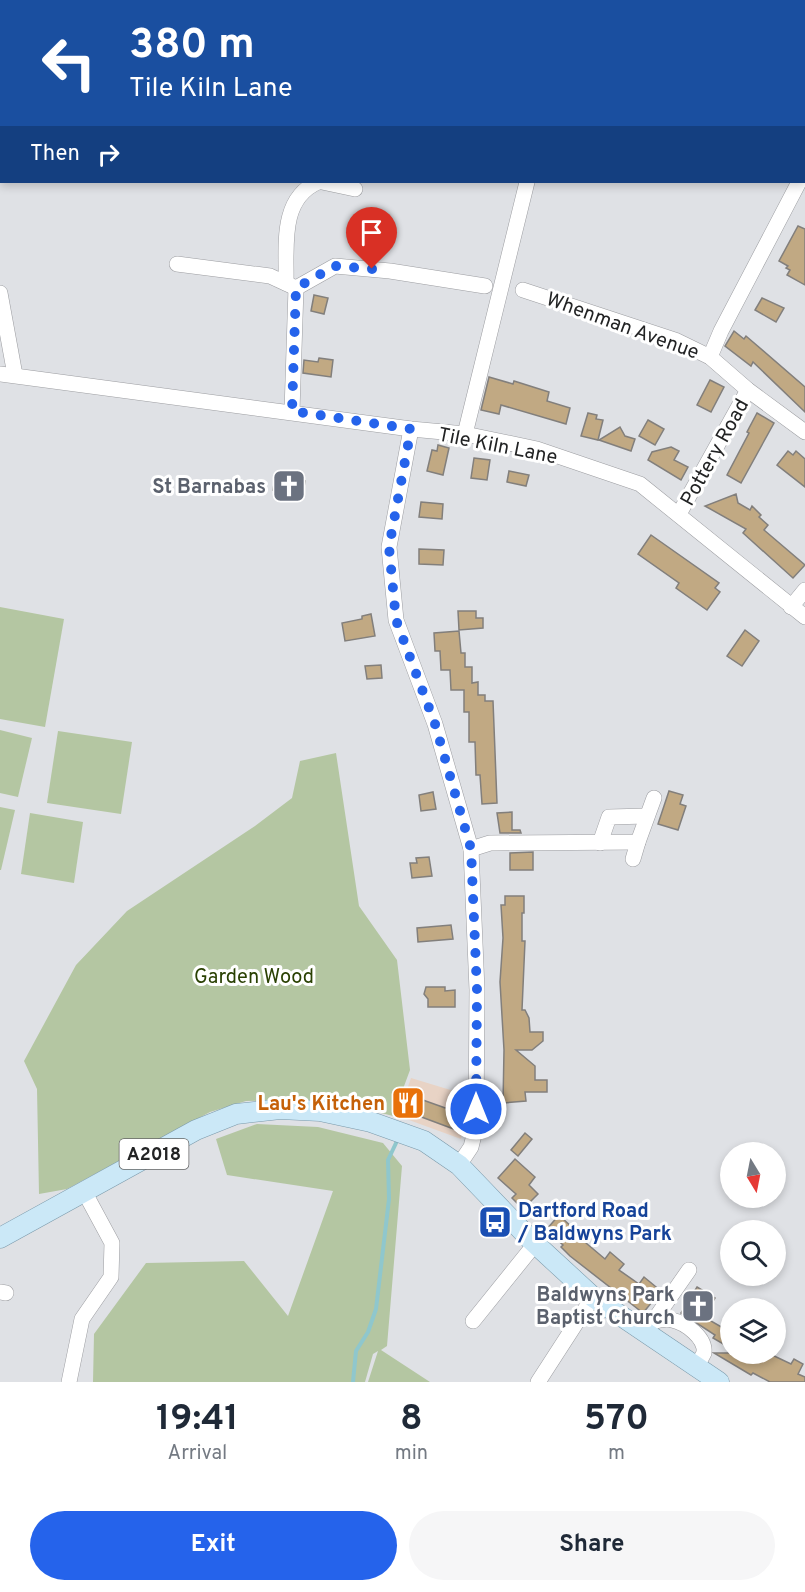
<!DOCTYPE html>
<html lang="en">
<head>
<meta charset="utf-8">
<style>
	:root { --surface:#fff; --page:#f6f6f7; --text:#1f2937; --muted:#747a83; --accent:#2563eb }
	body { margin:0; font-family:Overpass,sans-serif; background:var(--page); color:var(--text); height:100vh; display:flex; flex-direction:column; font-size:22px; white-space:nowrap }
	* { box-sizing:border-box; margin:0 }
	p { font-size:20px; color:var(--muted) }
	.icon { flex:none; width:33px; height:33px; fill:none; stroke:currentColor; stroke-width:2; stroke-linecap:round; stroke-linejoin:round }
	.map { position:relative; height:1382px; overflow:hidden }
	.sheet { display:flex; flex-direction:column; background:var(--surface); flex:1 }
	.sheet>* { flex:none }
	.guide { position:absolute; left:0px; top:0px; width:806px; height:183px; box-shadow:0 3px 9px #0003; background:#1a4fa0; color:#fff; overflow:hidden }
	.needle { width:39px; rotate:170deg }
	.controls { position:absolute; left:720px; top:1142px; display:grid; gap:12px }
	.controls a { display:grid; place-items:center; width:66px; height:66px; border-radius:50%; background:var(--surface); box-shadow:0 3px 9px #0003; font-size:30px }
	.pin { position:absolute; display:grid; place-items:center; width:51px; height:51px; color:#fff; margin:-62px -26px; border-radius:50% 50% 50% 0; rotate:-45deg; box-shadow:0 0 6px #0007 }
	.pin .icon { rotate:45deg }
	.me { position:absolute; width:66px; margin:-33px; rotate:0deg; stroke-linejoin:round; filter:drop-shadow(0 0 4px #0008) }
	.turn { display:flex; align-items:center; gap:21px; height:126px; padding:0 30px; font-size:27px }
	.turn .icon { width:78px; height:78px; stroke-width:2.5 }
	.turn b { display:block; font-size:42px; line-height:51px }
	.then { display:flex; align-items:center; height:57px; padding:0 30px; background:#0003; gap:12px; font-size:22px }
	.eta { display:flex; justify-content:space-evenly; align-items:center; height:102px; text-align:center }
	.eta b { font-size:36px; font-weight:700; line-height:42px }
	.action { display:flex; gap:12px; margin-top:auto; padding:12px 30px }
	.action a { flex:1; height:69px; border-radius:36px; background:var(--accent); color:#fff; font-size:24px; font-weight:700; line-height:69px; text-align:center }
	.action a+a { background:var(--page); color:var(--text) }
	.map>svg:first-child { display:block }
	.commercial { fill:#e8d3c5 }
	.green { fill:#b4c6a2 }
	.lines { fill:none; stroke-linecap:round; stroke-linejoin:round }
	.stream { stroke:#8fc7cd; stroke-width:4 }
	.building { fill:#c1a983; stroke:#827f7c; stroke-width:1.5 }
	.minor-casing { stroke:#9c9da1; stroke-width:16 }
	.major-casing { stroke:#7a99aa; stroke-width:21 }
	.minor { stroke:#fff; stroke-width:15 }
	.major { stroke:#cbe8f7; stroke-width:20 }
	.route { stroke:#2563eb; stroke-width:10; stroke-dasharray:0 18 }
	.labels { text-anchor:middle; stroke-width:6; stroke-linejoin:round; paint-order:stroke }
	.shield { fill:#fff; stroke:#646566; stroke-width:1.5 }
	.shield-label { font-size:18px; font-weight:bold; fill:#222324 }
	.street-label { font-size:20px; fill:#222324; stroke:#fff }
	.worship-label { font-size:20px; font-weight:bold; fill:#5b616d; stroke:#fff; text-anchor:end }
	.park-label { font-size:20px; fill:#2a4103; stroke:#fff }
	.food-label { font-size:20px; font-weight:bold; fill:#c56008; stroke:#fff; text-anchor:end }
	.transit-label { font-size:20px; font-weight:bold; fill:#164399; stroke:#fff; text-anchor:start }
</style>
</head>
<body>
<div class="map">
<svg width="805" height="1382" viewBox="0 0 805 1382">
	<rect width="100%" height="100%" fill="#dfe1e5"/>
	<!-- commercial -->
	<polygon class="commercial" points="411,1078 467,1095 461,1139 398,1116"/>
	<!-- green -->
	<g class="green">
		<polygon points="640,0 805,0 805,116 804,2"/>
		<polygon points="0,607 64,619 45,727 0,719"/>
		<polygon points="0,730 32,738 18,797 0,793"/>
		<polygon points="58,731 132,742 121,814 47,803"/>
		<polygon points="336,753 359,906 397,960 410,1070 393,1116 350,1105 321,1100 246,1101 210,1112 67,1189 39,1194 37,1089 24,1061 76,965 127,911 255,826 292,798 300,761"/>
		<polygon points="0,807 15,810 1,870 0,870"/>
		<polygon points="30,813 83,822 74,883 21,874"/>
		<polygon points="257,1124 318,1127 383,1143 402,1166 387,1346 381,1350 430,1382 368,1382 378,1351 373,1354 365,1382 93,1382 94,1334 146,1263 244,1261 288,1316 333,1191 227,1175 216,1139"/>
	</g>
	<g class="lines">
		<!-- stream -->
		<polyline class="stream" points="353,1382 356,1351 368,1332 376,1309 389,1199 388,1160 397,1141"/>
	</g>
	<!-- building -->
	<g class="building">
		<polygon points="798,226 805,229 805,285 787,275 790,270 786,268 788,266 779,261"/>
		<polygon points="314,295 328,298 324,314 311,311"/>
		<polygon points="762,298 784,308 776,322 755,310"/>
		<polygon points="734,331 744,339 746,336 805,387 805,412 753,362 751,366 725,346"/>
		<polygon points="319,358 333,360 331,377 303,373 304,360 318,362"/>
		<polygon points="489,377 513,384 514,381 549,392 547,401 570,408 566,424 501,405 499,414 481,410"/>
		<polygon points="710,380 724,387 711,412 697,405"/>
		<polygon points="588,413 597,415 596,419 603,420 598,440 581,436"/>
		<polygon points="757,413 774,423 741,483 727,475 749,433 747,432"/>
		<polygon points="648,420 664,429 655,445 639,436"/>
		<polygon points="620,427 625,436 635,439 631,451 599,440"/>
		<polygon points="438,445 449,448 443,475 427,471 432,450 437,451"/>
		<polygon points="671,447 679,451 674,460 688,467 681,480 648,460 652,452"/>
		<polygon points="788,451 793,455 796,451 805,459 805,487 777,465"/>
		<polygon points="474,458 490,460 487,480 471,478"/>
		<polygon points="509,471 529,475 526,486 507,482"/>
		<polygon points="275,477 305,481 303,494 273,490"/>
		<polygon points="736,494 738,503 750,510 752,506 761,515 759,517 768,525 764,530 805,565 793,578 743,533 746,529 705,506"/>
		<polygon points="421,502 443,504 442,519 419,517"/>
		<polygon points="651,535 719,583 715,588 720,592 707,610 676,588 679,583 638,554"/>
		<polygon points="419,549 444,550 443,565 419,564"/>
		<polygon points="458,611 476,611 476,618 483,618 483,628 459,630"/>
		<polygon points="371,614 375,636 345,641 342,623 362,619 362,616"/>
		<polygon points="745,630 759,641 742,666 727,656"/>
		<polygon points="459,631 461,653 465,653 465,667 472,667 472,683 478,682 478,695 485,695 485,701 493,701 497,803 482,804 480,775 476,775 475,742 469,742 469,712 464,712 464,690 451,690 450,670 441,670 440,651 435,651 434,633"/>
		<polygon points="381,665 382,678 367,679 365,666"/>
		<polygon points="669,791 683,795 680,804 686,806 678,830 658,824"/>
		<polygon points="433,792 436,809 421,811 419,795"/>
		<polygon points="512,812 512,830 520,830 521,833 500,833 497,813"/>
		<polygon points="533,852 533,870 510,870 510,853"/>
		<polygon points="429,857 432,876 412,878 410,863 417,863 416,858"/>
		<polygon points="505,896 524,896 524,913 522,913 522,941 525,941 522,1010 525,1010 529,1018 530,1032 543,1032 543,1041 532,1050 516,1050 535,1066 535,1080 547,1080 547,1092 525,1092 526,1101 503,1103 504,1050 500,982 503,938 501,905 505,905"/>
		<polygon points="451,925 453,939 418,942 417,928"/>
		<polygon points="426,987 445,987 445,991 455,990 455,1007 428,1007 428,999 424,994"/>
		<polygon points="406,1094 465,1115 459,1131 400,1109"/>
		<polygon points="525,1133 532,1139 518,1156 511,1150"/>
		<polygon points="515,1159 535,1177 529,1185 538,1194 523,1209 512,1198 516,1194 498,1178"/>
		<polygon points="559,1215 576,1231 580,1231 587,1237 586,1243 605,1259 610,1252 624,1264 619,1270 639,1284 644,1277 661,1291 643,1313 570,1256 561,1247 563,1245 546,1230"/>
		<polygon points="697,1287 715,1298 704,1317 730,1332 730,1348 713,1338 715,1335 681,1313"/>
		<polygon points="714,1353 768,1353 791,1364 794,1359 803,1364 798,1374 805,1377 805,1382 770,1382 753,1373 751,1375"/>
	</g>
	<g class="lines">
		<defs>
			<g id="minor">
				<polyline points="149,2 149,0"/>
				<polyline points="0,144 2,144"/>
				<polyline points="322,182 355,189"/>
				<polyline points="177,264 270,276 296,288"/>
				<path d="M286 283C287 248 279 199 318 182"/>
				<polyline points="296,288 335,266 390,271 485,286"/>
				<polyline points="523,290 675,340 710,357 748,390 805,432"/>
				<polyline points="0,293 15,375"/>
				<polyline points="710,357 721,331 799,182"/>
				<polyline points="0,374 411,429 465,434 537,449 640,484 805,617"/>
				<polyline points="292,411 296,288"/>
				<polyline points="411,429 389,547 396,620 435,724 471,849 477,990 476,1127 471,1147 459,1165"/>
				<polyline points="465,434 527,182"/>
				<polyline points="679,514 748,390"/>
				<polyline points="791,607 805,590"/>
				<polyline points="600,843 609,817 647,816"/>
				<polyline points="471,849 490,843 638,842 654,798"/>
				<polyline points="633,859 638,842"/>
				<polyline points="0,1292 6,1293"/>
				<polyline points="473,1321 535,1244"/>
				<path d="M653 1322C659 1320 666 1318 672 1320 686 1323 706 1338 704 1353L696 1368"/>
				<polyline points="650,1326 689,1270"/>
				<polyline points="69,1382 82,1319 111,1277 112,1243 85,1193"/>
				<polyline points="538,1382 593,1297"/>
			</g>
			<polyline id="major" points="0,1238 196,1130 236,1114 280,1109 320,1111 371,1122 424,1141 459,1165 530,1239 593,1297 719,1382"/>
		</defs>
		<!-- minor casing -->
		<use href="#minor" class="minor-casing"/>
		<!-- major casing -->
		<use href="#major" class="major-casing"/>
		<!-- minor -->
		<use href="#minor" class="minor"/>
		<!-- major -->
		<use href="#major" class="major"/>
	</g>
	<g class="lines">
		<!-- route -->
		<polyline class="route" points="372,269 335,266 296,288 292,411 411,429 389,547 396,620 435,724 471,849 477,990 476,1109"/>
	</g>
	<!-- icons -->
	<defs>
		<symbol id="church-square" viewBox="-11 -11 22 22"><rect x="-9" y="-9" width="18" height="18" rx="4" fill="#6b7280" stroke="#fff"/><path d="M-1.2-6h2.4v3.5h3.3v2.4h-3.3V6h-2.4V-.1h-3.3v-2.4h3.3Z" fill="#fff"/></symbol>
		<symbol id="restaurant-square" viewBox="-11 -11 22 22"><rect x="-9" y="-9" width="18" height="18" rx="4" fill="#e8710a" stroke="#fff"/><path d="M-5-6h1v4h1v-4h1v4h1v-4h1v5L-1.5 .5V6h-2V.5L-5-1ZM5-6V6H3V1.5H1.5Q1.5-4 5-6Z" fill="#fff"/></symbol>
		<symbol id="bus-square" viewBox="-11 -11 22 22"><rect x="-9" y="-9" width="18" height="18" rx="4" fill="#1a4fb4" stroke="#fff"/><path d="M-5-6H5V4H4V6H2V4H-2V6H-4V4H-5ZM-3.5-4V0h7V-4ZM-3.5 1.2v1.5H-2V1.2ZM2 1.2v1.5H3.5V1.2Z" fill="#fff"/></symbol>
	</defs>
	<g fill-rule="evenodd">
		<use href="#church-square" x="270" y="467" width="38" height="38"/>
		<use href="#restaurant-square" x="389" y="1084" width="38" height="38"/>
		<use href="#bus-square" x="476" y="1203" width="38" height="38"/>
		<use href="#church-square" x="679" y="1287" width="38" height="38"/>
	</g>
	<g class="labels">
		<!-- shield labels -->
		<rect class="shield" x="119.5" y="1139" width="69" height="30" rx="4.5"/>
		<g class="shield-label">
			<text x="154" y="1160">A2018</text>
		</g>
		<!-- street labels -->
		<g class="street-label">
			<text transform="translate(623 325) rotate(20)" y="7">Whenman Avenue</text>
			<text transform="translate(498 445) rotate(11)" y="7">Tile Kiln Lane</text>
			<text transform="translate(714 452) rotate(-61)" y="7">Pottery Road</text>
		</g>
		<!-- worship labels -->
		<g class="worship-label">
			<text x="266" y="493">St Barnabas</text>
			<text x="675" y="1301">Baldwyns Park<tspan x="675" dy="23">Baptist Church</tspan></text>
		</g>
		<!-- park labels -->
		<g class="park-label">
			<text x="254" y="983">Garden Wood</text>
		</g>
		<!-- food labels -->
		<g class="food-label">
			<text x="385" y="1110">Lau's Kitchen</text>
		</g>
		<!-- transit labels -->
		<g class="transit-label">
			<text x="518" y="1217">Dartford Road<tspan x="518" dy="23">/ Baldwyns Park</tspan></text>
		</g>
	</g>
</svg>
<div class="controls">
<a><svg class="needle" viewBox="-14 -14 28 28"><path d="M0-13l5 13h-10z" fill="#e53935"/><path d="M0 13l5-13h-10z" fill="#747a83"/></svg></a>
<a><svg class="icon" aria-label="search" viewBox="0 0 24 24"><circle cx="10" cy="10" r="6"/><path d="M15 15l6 6"/></svg></a>
<a><svg class="icon" aria-label="layers" viewBox="0 0 24 24"><path d="M12 4l9 5-9 5-9-5zM3 14l9 5 9-5"/></svg></a>
</div>
<div class="pin" style="left:372px;top:269px;background:#d93025"><svg class="icon" aria-label="arrive" viewBox="0 0 24 24"><path d="M6 21V4h12l-3 4 3 4H6"/></svg></div>
<svg class="me" style="left:476px;top:1109px" viewBox="-20 -20 40 40"><circle r="17" fill="#2563eb" stroke="#fff" stroke-width="3"/><path d="M0-11L8 9 0 5-8 9z" fill="#fff"/></svg>
<div class="guide">
<div class="turn"><svg class="icon" aria-label="left" viewBox="0 0 24 24"><path d="M17 20v-9H6M10 6l-5 5 5 5"/></svg><div><b>380 m</b>Tile Kiln Lane</div></div>
<div class="then">Then<svg class="icon" aria-label="right" viewBox="0 0 24 24"><path d="M7 20v-9h11M14 6l5 5-5 5"/></svg></div>
</div>
</div>
<section class="sheet">
<div class="eta">
<div><b>19:41</b><p>Arrival</p></div>
<div><b>8</b><p>min</p></div>
<div><b>570</b><p>m</p></div>
</div>
<div class="action"><a>Exit</a><a>Share</a></div>
</section>
</body>
</html>
